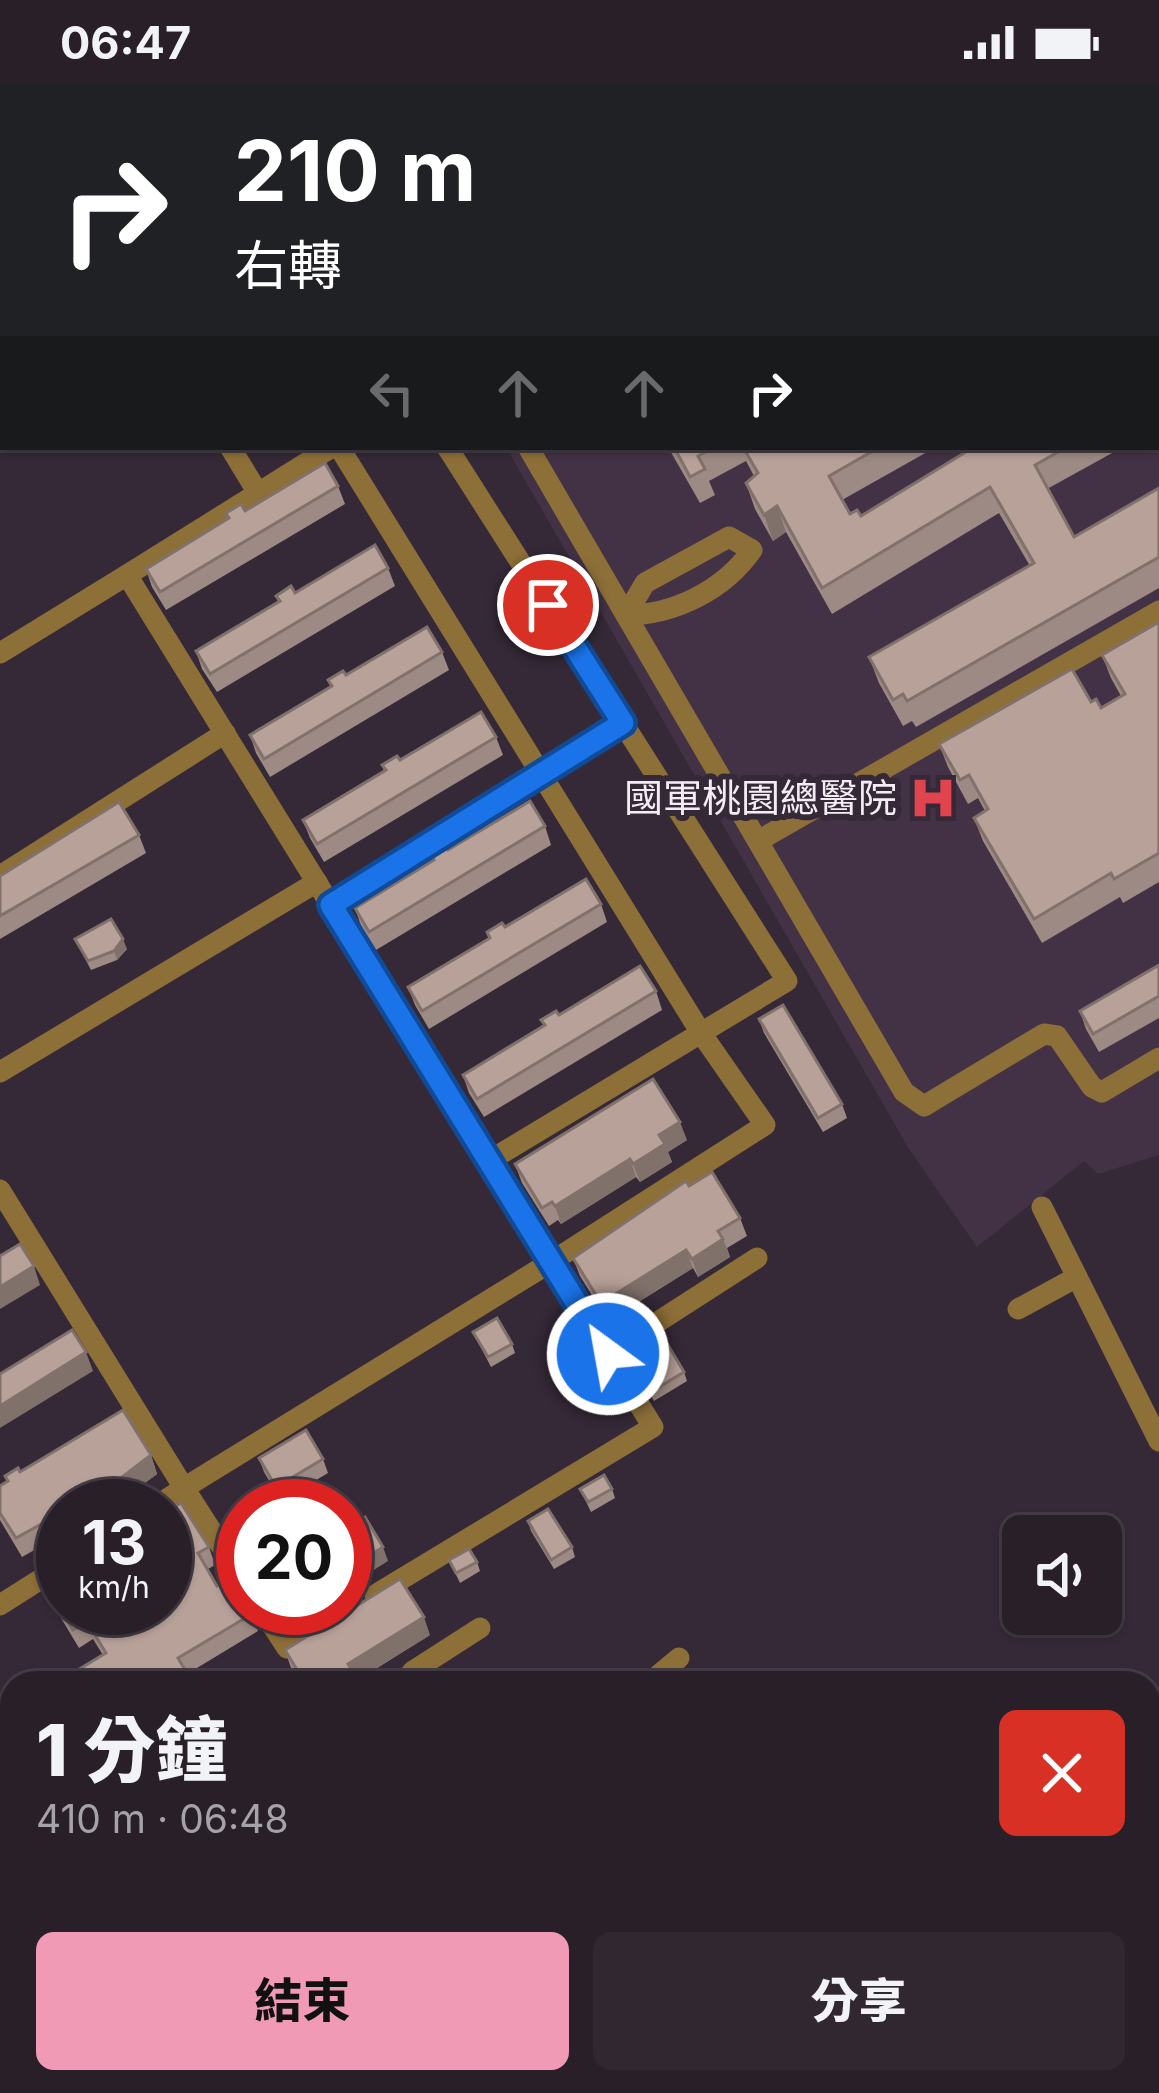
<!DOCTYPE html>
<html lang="zh-TW">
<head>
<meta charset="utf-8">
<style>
	:root { --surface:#281f29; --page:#302731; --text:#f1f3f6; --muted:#a5a2a8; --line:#443d46; --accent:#f09ab6 }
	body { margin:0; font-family:Inter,"Noto Sans TC",sans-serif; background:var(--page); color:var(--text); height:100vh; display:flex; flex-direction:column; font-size:45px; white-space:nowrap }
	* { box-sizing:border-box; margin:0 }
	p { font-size:39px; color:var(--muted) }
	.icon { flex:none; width:66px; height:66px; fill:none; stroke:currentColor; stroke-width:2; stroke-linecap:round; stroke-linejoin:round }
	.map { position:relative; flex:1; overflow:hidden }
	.details { position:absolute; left:0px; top:1587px; width:1161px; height:423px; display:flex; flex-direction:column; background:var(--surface); border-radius:36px 36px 0 0; box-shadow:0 3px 9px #0004,0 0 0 3px var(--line) }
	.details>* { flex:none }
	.guide { position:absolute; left:0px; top:0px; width:1161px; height:366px; box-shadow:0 3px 9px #0004,0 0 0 3px var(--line); background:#202124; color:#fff; overflow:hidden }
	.fabs { position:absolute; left:1002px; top:1431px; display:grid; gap:24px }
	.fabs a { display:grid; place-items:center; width:120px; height:120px; border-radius:18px; background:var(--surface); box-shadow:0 3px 9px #0004,0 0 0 3px var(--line); font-size:60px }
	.speed { position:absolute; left:36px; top:1395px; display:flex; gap:24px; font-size:60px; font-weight:700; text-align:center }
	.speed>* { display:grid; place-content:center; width:156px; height:156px; border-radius:50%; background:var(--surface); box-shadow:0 3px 9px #0004,0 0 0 3px var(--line); line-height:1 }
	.speed small { font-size:30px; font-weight:400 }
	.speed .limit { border:18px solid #d22; background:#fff; color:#111 }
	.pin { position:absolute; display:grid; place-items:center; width:102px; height:102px; color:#fff; margin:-51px; border:6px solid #fff; border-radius:50%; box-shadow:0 3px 12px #0007 }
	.me { position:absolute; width:132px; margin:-66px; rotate:328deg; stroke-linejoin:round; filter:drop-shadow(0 0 9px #0008) }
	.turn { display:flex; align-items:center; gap:42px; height:252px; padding:0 36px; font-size:54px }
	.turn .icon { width:156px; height:156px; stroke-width:2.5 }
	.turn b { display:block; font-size:84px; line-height:102px }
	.lanes { display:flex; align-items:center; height:114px; padding:0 36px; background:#0003; justify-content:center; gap:60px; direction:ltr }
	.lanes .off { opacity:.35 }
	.round { display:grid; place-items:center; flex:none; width:126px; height:126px; border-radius:18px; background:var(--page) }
	.head { display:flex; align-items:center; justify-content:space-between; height:204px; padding:0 36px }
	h1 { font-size:72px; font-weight:800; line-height:90px }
	.button { display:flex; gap:24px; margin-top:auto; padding:24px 36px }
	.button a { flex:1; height:138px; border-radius:18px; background:var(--accent); color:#111; font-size:48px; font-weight:800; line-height:138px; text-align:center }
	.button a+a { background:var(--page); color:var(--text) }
	.status { display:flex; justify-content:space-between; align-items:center; height:84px; padding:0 60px; background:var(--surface); direction:ltr }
	.status svg { height:33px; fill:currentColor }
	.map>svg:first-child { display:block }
	.built { fill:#433245 }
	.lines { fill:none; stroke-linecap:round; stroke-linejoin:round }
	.minor { stroke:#8d6f38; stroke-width:21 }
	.major { stroke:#edad24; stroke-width:24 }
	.wall { fill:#9e8a84 }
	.shaded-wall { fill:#81716b }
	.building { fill:#b8a199; stroke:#81716b; stroke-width:3 }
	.route-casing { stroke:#114b97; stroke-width:30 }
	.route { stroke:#1a73e8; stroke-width:21 }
	.labels { text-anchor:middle; stroke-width:12; stroke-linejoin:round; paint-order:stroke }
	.poi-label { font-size:39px; fill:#f4ecf5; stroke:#352937; text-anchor:end }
</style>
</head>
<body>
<div class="status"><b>06:47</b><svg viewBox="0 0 49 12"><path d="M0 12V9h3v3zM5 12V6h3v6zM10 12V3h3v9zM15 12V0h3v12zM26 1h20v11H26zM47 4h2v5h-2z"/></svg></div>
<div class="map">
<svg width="1159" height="2009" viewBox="0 0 1159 2009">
	<rect width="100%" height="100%" fill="#352937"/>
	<!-- built -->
	<g class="built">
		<polygon points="715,0 1159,0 1159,1071 1098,1090 1084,1077 977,1163 909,1065 506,363 1158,363 1158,3 709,3"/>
		<polygon points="0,1779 12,1795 12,1998 51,1998 35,2009 0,2009"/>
	</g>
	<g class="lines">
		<!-- minor -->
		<g class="minor">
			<polyline points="338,0 340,3"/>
			<polyline points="455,0 457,3"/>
			<polyline points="270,3 294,0"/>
			<polyline points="525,3 529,0"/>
			<polyline points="681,3 688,0"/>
			<polyline points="815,3 820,0"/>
			<polyline points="0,52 3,55"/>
			<polyline points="230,363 258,409"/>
			<polyline points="339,363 701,949 765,1041 551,1178 653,1343 375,1511"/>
			<polyline points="447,363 787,897 489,1077"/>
			<polyline points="528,363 904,1008 924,1022 1044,950 1057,952 1092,1003 1102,1008 1159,974"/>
			<path d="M729 453 752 466C724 506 674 531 626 531L645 499Z"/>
			<polyline points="127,491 332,363"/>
			<polyline points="0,569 127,491 551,1178 184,1404 0,1106"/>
			<polyline points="758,757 1159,527"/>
			<polyline points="0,792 225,649"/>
			<polyline points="331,821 623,639"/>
			<polyline points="0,988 317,798"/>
			<polyline points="1042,1123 1159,1357"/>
			<polyline points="1018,1225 1077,1193"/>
			<polyline points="608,1270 757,1174"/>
			<polyline points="156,1422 184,1404 243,1496"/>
			<polyline points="0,1521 63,1481"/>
			<polyline points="261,1524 287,1564 343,1530"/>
			<polyline points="403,1599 413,1587 480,1544"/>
			<polyline points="649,1599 679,1574"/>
			<polyline points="0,1747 12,1763"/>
			<polyline points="238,1998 246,2009"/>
			<polyline points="66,2009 79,1998"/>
		</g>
		<!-- major -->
		<g class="major">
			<polyline points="179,3 182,0"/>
			<polyline points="202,3 205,0"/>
			<polyline points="0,209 3,205"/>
			<polyline points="0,236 3,232"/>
		</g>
	</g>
	<!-- wall -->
	<g class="wall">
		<polygon points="668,363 936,363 842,416 850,430 861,432 971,366 969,363 1123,363 1047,405 1074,453 1159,404 1159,504 916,643 912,637 903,642 879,599 869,573 1030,482 999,429 832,530 786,448 773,457 755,425 746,399 754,392 746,377 709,397 715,411 700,419"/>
		<polygon points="338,402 345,420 166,526 152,503 146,485 228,435 226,429 245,427"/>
		<polygon points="388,484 395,502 217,608 202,585 196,567 278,518 276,512 295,509"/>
		<polygon points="1159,538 1159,798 1123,819 1120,813 1042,859 983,757 974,734 985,727 978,714 968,720 948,683 939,660 1091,618 1101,624 1121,612 1111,594 1102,571"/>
		<polygon points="442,568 449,586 270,693 256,669 250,651 331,602 328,596"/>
		<polygon points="496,653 503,671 324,778 310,754 303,736 384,687 382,681"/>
		<polygon points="545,742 551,761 376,866 361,842 355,824 448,766"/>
		<polygon points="139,751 146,769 0,855 0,792"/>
		<polygon points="601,820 607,838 429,945 415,921 408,903 489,854 487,848"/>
		<polygon points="75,855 127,865 117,876 91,886"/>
		<polygon points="1159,881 1159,934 1099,968 1086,945 1080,927"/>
		<polygon points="656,907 662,926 484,1033 469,1009 463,991 544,942 541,936"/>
		<polygon points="759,935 842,1020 847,1034 823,1048 764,949"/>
		<polygon points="687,1056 668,1068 672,1078 640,1098 636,1093 561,1140 558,1136 549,1142 522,1099 515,1080"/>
		<polygon points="689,1102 740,1134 747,1152 727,1164 730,1173 698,1193 693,1184 608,1237 580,1192 573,1174"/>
		<polygon points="473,1248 512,1260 515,1269 491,1283"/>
		<polygon points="635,1281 684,1288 687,1297 654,1317 638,1291"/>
		<polygon points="151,1371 157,1390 113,1422 63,1422 63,1450 22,1473 0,1436 0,1402 7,1398 5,1392"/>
		<polygon points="259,1374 323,1375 328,1389 281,1417 264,1388"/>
		<polygon points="580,1405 612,1405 615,1414 591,1428"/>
		<polygon points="165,1428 209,1463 215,1481 208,1485 217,1502 252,1530 258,1547 187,1590 193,1599 56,1599 103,1571 93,1555 79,1564 52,1519 45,1501"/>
		<polygon points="528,1437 572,1463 575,1473 554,1485 531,1447"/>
		<polygon points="449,1476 477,1478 480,1487 460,1499"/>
		<polygon points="430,1551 358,1596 360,1599 300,1599 291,1584 285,1566"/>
	</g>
	<!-- shaded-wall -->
	<g class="shaded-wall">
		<polygon points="777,422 786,448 773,457 764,431"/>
		<polygon points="123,855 127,865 117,876 114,867"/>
		<polygon points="680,1038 687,1056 668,1068 672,1078 640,1098 633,1080 659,1051"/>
		<polygon points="630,1075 636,1093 561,1140 555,1122"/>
		<polygon points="723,1155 730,1173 698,1193 692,1175"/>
		<polygon points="686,1166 693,1184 608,1237 601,1219"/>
		<polygon points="34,1182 40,1201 0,1225 0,1203"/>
		<polygon points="86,1268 93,1287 0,1344 0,1322"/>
		<polygon points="151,1371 157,1390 120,1418 113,1400"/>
		<polygon points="383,1463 388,1477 345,1504 345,1487"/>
		<polygon points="297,1524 312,1524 300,1532"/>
		<polygon points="424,1533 430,1551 354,1598 348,1580"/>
	</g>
	<!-- building -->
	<g class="building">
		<polygon points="982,0 1153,0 1148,3 975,3"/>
		<polygon points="1158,209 1159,211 1158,312"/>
		<polygon points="674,363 714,363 698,372 705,385 690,393"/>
		<polygon points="743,363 880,363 829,392 850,430 857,426 861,432 974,363 1067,363 1035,381 1074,453 1159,404 1159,473 907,617 903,610 893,616 869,573 1034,479 990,403 822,504 777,422 764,431 746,399 758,389"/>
		<polygon points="325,379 338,402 160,508 146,485 229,434 226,429 241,420 245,427"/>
		<polygon points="375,461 388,484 210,590 196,567 280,517 276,512 291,502 295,509"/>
		<polygon points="1159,538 1159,769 1114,795 1111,789 1034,835 974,734 988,725 969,691 960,696 939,660 1072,585 1091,618 1096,615 1101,624 1125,610 1102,571"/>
		<polygon points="427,543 442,568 264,675 250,651 332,602 328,596 343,587 346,591"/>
		<polygon points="481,628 496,653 317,760 303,736 386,686 382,681 397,672 400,676"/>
		<polygon points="530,717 545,742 369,848 355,824 434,776 431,771 446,762 448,766"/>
		<polygon points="119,718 139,751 0,832 0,792"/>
		<polygon points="586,795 601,820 422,927 408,903 490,854 487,848 502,839 505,843"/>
		<polygon points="111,835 123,855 114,867 88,877 75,855"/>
		<polygon points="1159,881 1159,912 1093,950 1080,927"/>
		<polygon points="640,882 656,907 477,1015 463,991 545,941 541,936 556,927 559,931"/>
		<polygon points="783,921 842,1020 818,1034 759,935"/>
		<polygon points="653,995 680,1038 659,1051 665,1060 633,1080 630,1075 555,1122 552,1118 542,1124 515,1080"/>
		<polygon points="712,1088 740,1134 718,1147 723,1155 692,1175 686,1166 601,1219 573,1174 686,1097 689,1102"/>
		<polygon points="20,1160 34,1182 0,1203 0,1172"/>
		<polygon points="497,1234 512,1260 488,1273 473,1248"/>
		<polygon points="72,1246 86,1268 0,1322 0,1290"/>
		<polygon points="668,1261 684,1288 651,1308 635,1281"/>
		<polygon points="123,1326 151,1371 113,1400 74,1422 63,1422 63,1428 16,1454 0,1429 0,1402 8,1397 5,1392 18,1384 20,1388"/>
		<polygon points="306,1346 323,1375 276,1403 259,1374"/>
		<polygon points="604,1391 612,1405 588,1418 580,1405"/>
		<polygon points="181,1419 209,1463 198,1469 217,1502 232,1493 243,1514 243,1524 249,1524 252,1530 178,1574 193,1599 153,1599 149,1592 137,1599 56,1599 106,1569 87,1538 73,1546 45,1501 63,1490 63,1524 165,1524 165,1428"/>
		<polygon points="548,1425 572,1463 551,1476 528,1437"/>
		<polygon points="365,1433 383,1463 345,1487 345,1445"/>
		<polygon points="469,1465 477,1478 456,1489 449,1476"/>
		<polygon points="400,1495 424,1533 348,1580 360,1599 305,1599 285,1566"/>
		<polygon points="167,1998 225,1998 232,2009 170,2009 164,2000"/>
		<polygon points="255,1998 307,1998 315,2009 263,2009"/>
	</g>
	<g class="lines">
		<defs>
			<polyline id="route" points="548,521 623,639 331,821 608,1270"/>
		</defs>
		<!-- route casing -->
		<use href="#route" class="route-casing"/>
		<!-- route -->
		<use href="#route" class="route"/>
	</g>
	<!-- icons -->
	<defs>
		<symbol id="hospital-bare" viewBox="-9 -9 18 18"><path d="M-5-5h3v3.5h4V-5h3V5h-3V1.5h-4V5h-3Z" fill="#e0444e" stroke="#352937" stroke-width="2.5" paint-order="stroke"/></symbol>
	</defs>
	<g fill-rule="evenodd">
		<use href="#hospital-bare" x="900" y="681" width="66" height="66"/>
	</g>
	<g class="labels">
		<!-- poi labels -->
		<g class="poi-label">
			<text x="897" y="728">國軍桃園總醫院</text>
		</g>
	</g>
</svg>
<div class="fabs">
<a><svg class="icon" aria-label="sound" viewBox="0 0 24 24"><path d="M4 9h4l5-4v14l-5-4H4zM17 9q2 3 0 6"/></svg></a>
</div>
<div class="speed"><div>13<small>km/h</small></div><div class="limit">20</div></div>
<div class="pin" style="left:548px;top:521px;background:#d93025"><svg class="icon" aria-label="arrive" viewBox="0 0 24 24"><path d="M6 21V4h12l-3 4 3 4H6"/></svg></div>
<svg class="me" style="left:608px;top:1270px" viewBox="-20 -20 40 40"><circle r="17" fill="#1a73e8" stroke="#fff" stroke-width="3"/><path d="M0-11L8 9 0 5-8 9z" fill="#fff"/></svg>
<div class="guide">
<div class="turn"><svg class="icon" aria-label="right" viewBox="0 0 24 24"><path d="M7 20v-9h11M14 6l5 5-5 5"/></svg><div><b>210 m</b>右轉</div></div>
<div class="lanes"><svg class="icon off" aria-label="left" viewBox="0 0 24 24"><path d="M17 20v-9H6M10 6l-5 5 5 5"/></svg><svg class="icon off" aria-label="ahead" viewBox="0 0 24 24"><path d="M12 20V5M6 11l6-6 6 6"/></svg><svg class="icon off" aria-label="ahead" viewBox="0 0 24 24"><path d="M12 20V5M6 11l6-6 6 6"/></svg><svg class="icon" aria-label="right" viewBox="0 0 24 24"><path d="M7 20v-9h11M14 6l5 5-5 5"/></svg></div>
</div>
<section class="details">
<div class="head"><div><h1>1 分鐘</h1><p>410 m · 06:48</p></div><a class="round" style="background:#d93025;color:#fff"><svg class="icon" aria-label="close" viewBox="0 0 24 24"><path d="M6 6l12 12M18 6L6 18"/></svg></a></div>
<div class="button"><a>結束</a><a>分享</a></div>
</section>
</div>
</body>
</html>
